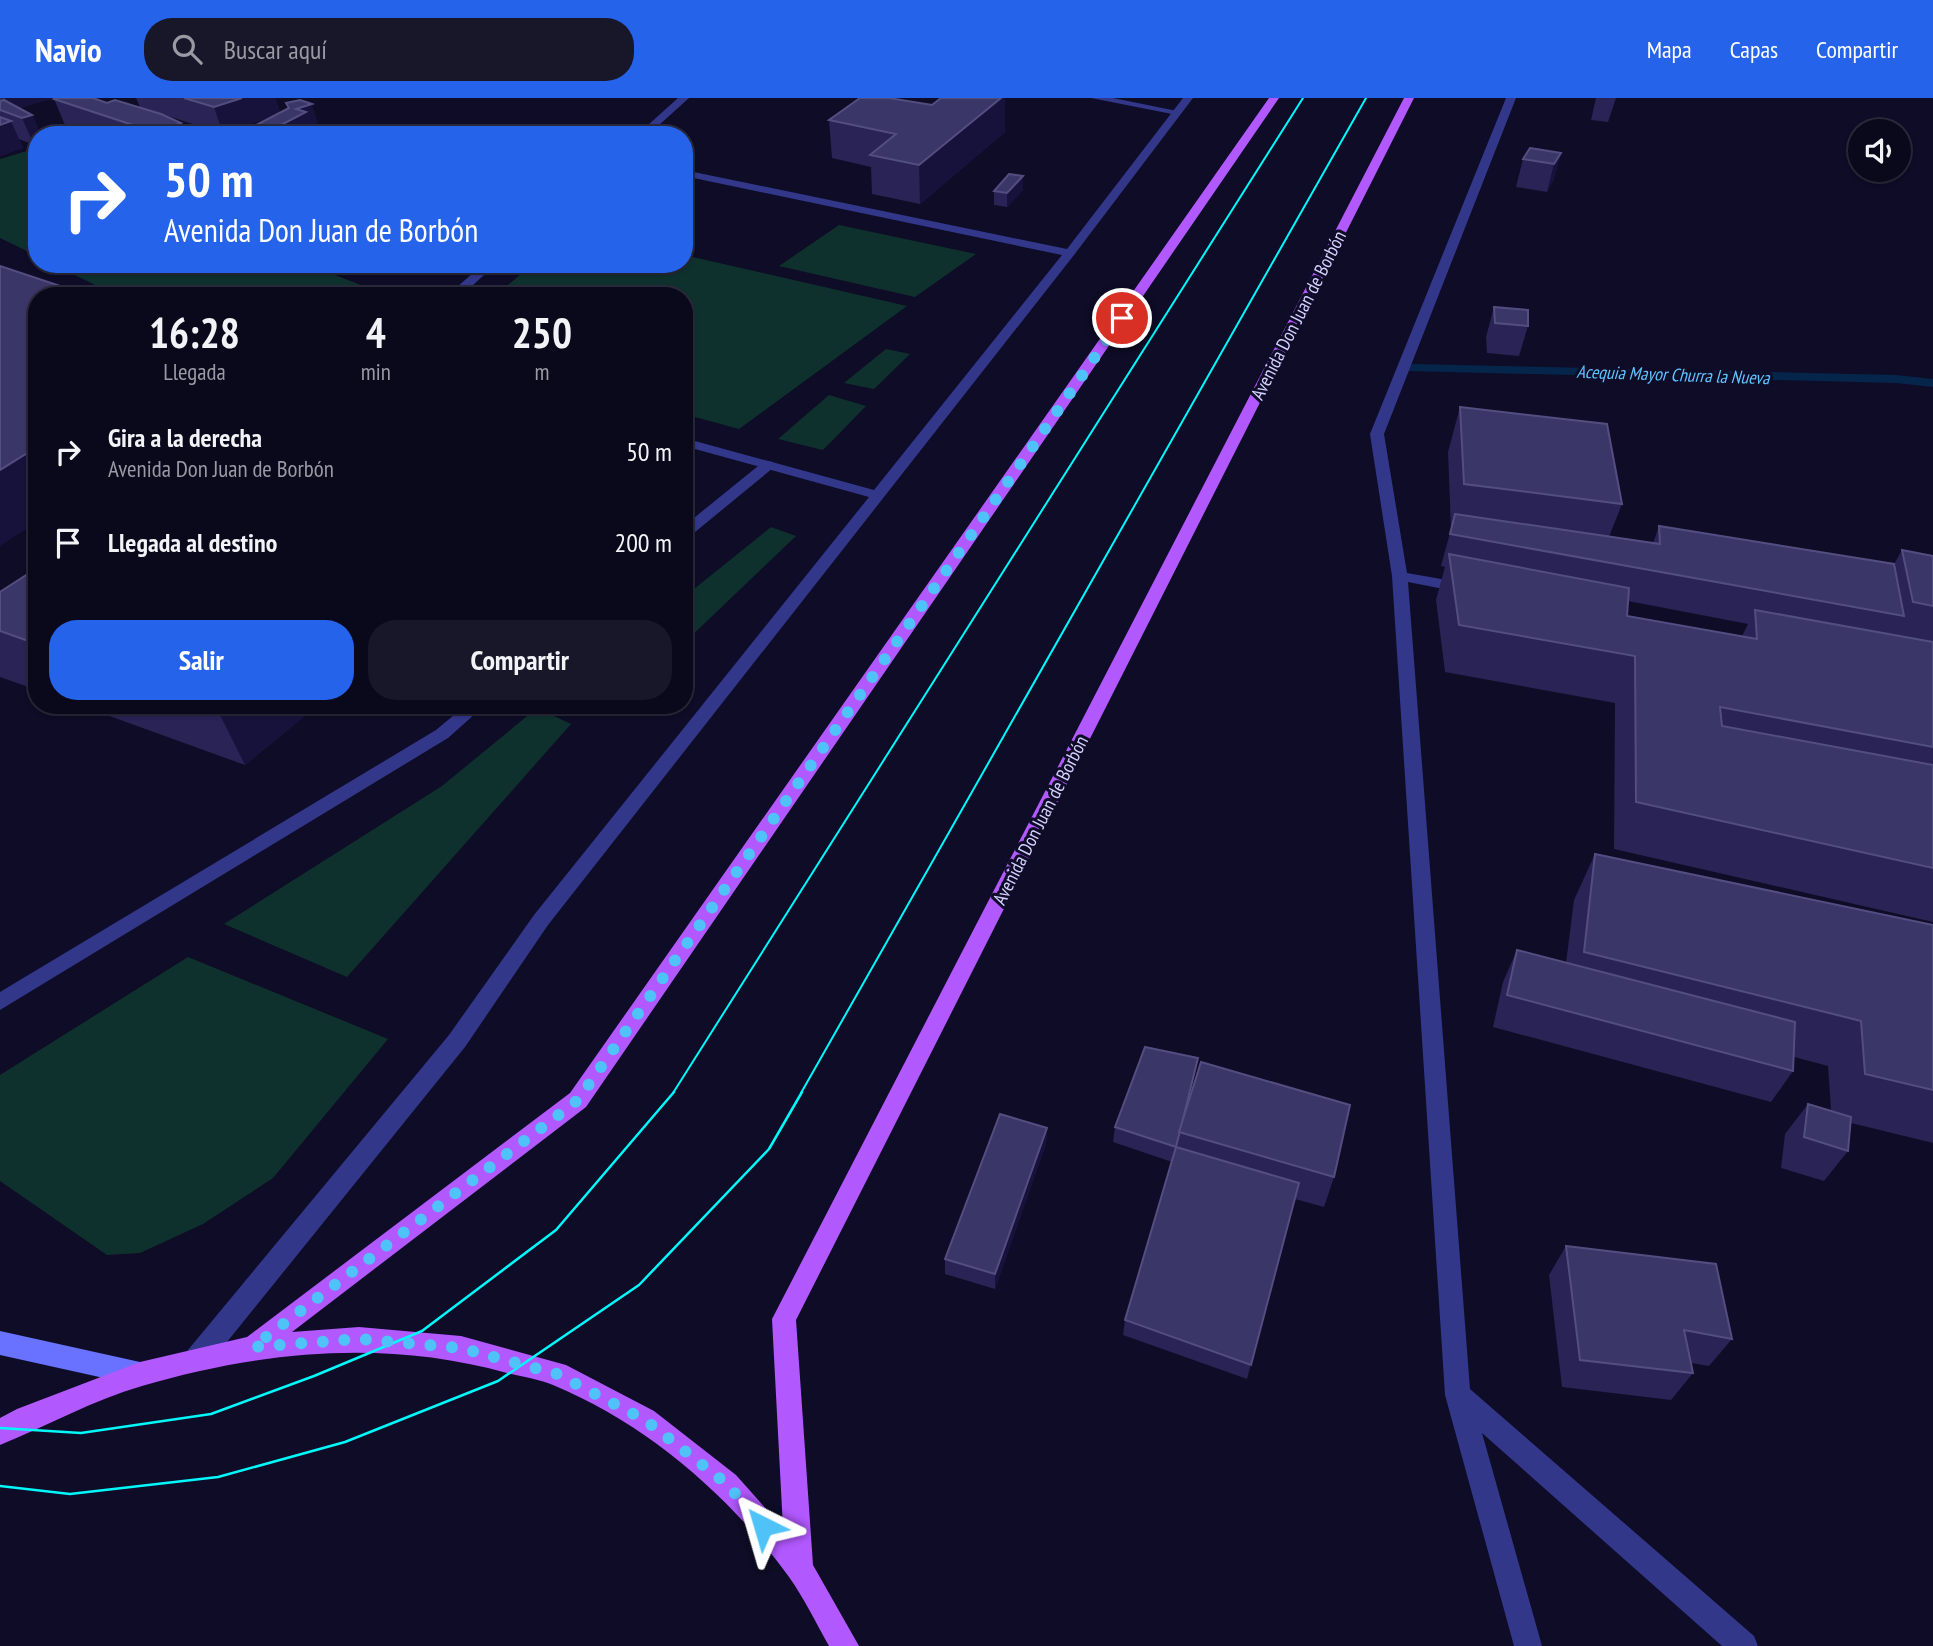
<!DOCTYPE html>
<html lang="es">
<head>
<meta charset="utf-8">
<style>
	:root { --surface:#0a091c; --page:#181729; --text:#f1f3f6; --muted:#999aa3; --line:#2a2a3b; --accent:#2563eb }
	body { margin:0; font-family:"PT Sans Narrow",sans-serif; background:var(--page); color:var(--text); height:100vh; display:flex; flex-direction:column; font-size:26px; white-space:nowrap }
	* { box-sizing:border-box; margin:0 }
	p { font-size:23px; color:var(--muted) }
	.icon { flex:none; width:38px; height:38px; fill:none; stroke:currentColor; stroke-width:2; stroke-linecap:round; stroke-linejoin:round }
	.map { position:relative; flex:1; overflow:hidden }
	.details { position:absolute; left:28px; top:189px; width:665px; height:427px; display:flex; flex-direction:column; background:var(--surface); border-radius:28px; box-shadow:0 2px 5px #0004,0 0 0 2px var(--line) }
	.details>* { flex:none }
	.guide { position:absolute; left:28px; top:28px; width:665px; height:147px; border-radius:28px; box-shadow:0 2px 5px #0004,0 0 0 2px var(--line); background:#2563eb; color:#fff; overflow:hidden }
	.fabs { position:absolute; left:1848px; top:21px; display:grid; gap:14px }
	.fabs a { display:grid; place-items:center; width:63px; height:63px; border-radius:50%; background:var(--surface); box-shadow:0 2px 5px #0004,0 0 0 2px var(--line); font-size:35px }
	.pin { position:absolute; display:grid; place-items:center; width:60px; height:60px; color:#fff; margin:-30px; border:4px solid #fff; border-radius:50%; box-shadow:0 2px 7px #0007 }
	.me { position:absolute; width:77px; margin:-38px; rotate:320deg; stroke-linejoin:round; filter:drop-shadow(0 0 5px #0008) }
	.turn { display:flex; align-items:center; gap:24px; height:147px; padding:0 21px; font-size:32px }
	.turn .icon { width:91px; height:91px; stroke-width:2.5 }
	.turn b { display:block; font-size:49px; line-height:60px }
	.eta { display:flex; justify-content:space-evenly; align-items:center; height:119px; text-align:center }
	.eta b { font-size:42px; font-weight:800; line-height:49px }
	.action { display:flex; gap:14px; margin-top:auto; padding:14px 21px }
	.action a { flex:1; height:80px; border-radius:28px; background:var(--accent); color:#fff; font-size:28px; font-weight:800; line-height:80px; text-align:center }
	.action a+a { background:var(--page); color:var(--text) }
	ul { padding:0; list-style:none }
	li { display:flex; align-items:center; gap:21px; height:91px; padding:0 21px }
	li div { flex:1 }
	li b { display:block; font-size:26px }
	li em { font-style:normal }
	header { display:flex; align-items:center; gap:42px; box-sizing:border-box; height:98px; padding:0 35px; background:var(--accent); color:#fff }
	header strong { font-size:33px }
	nav { display:flex; gap:38px; margin-inline-start:auto; font-size:24px }
	.search { width:490px; height:63px; background:var(--page); display:flex; align-items:center; gap:18px; box-sizing:border-box; padding:0 24px; border-radius:28px; color:var(--muted); font-size:26px }
	.map>svg:first-child { display:block }
	.green { fill:#0f312d }
	.lines { fill:none; stroke-linecap:round; stroke-linejoin:round }
	.stream { fill:#06254b; fill-rule:evenodd }
	.service { fill:#32378a; fill-rule:evenodd }
	.minor { fill:#32378a; fill-rule:evenodd }
	.secondary { fill:#6872ff; fill-rule:evenodd }
	.primary { fill:#b258ff; fill-rule:evenodd }
	.tram-far1 { stroke:#00f9fc; stroke-width:2 }
	.tram { stroke:#00f9fc; stroke-width:2.5 }
	.wall { fill:#292356; fill-rule:evenodd }
	.shaded-wall { fill:#16123b }
	.building { fill:#3b3668; stroke:#534e80; stroke-width:2 }
	.route { stroke:#4fc3f7; stroke-width:12; stroke-dasharray:0 21.6 }
	.labels { text-anchor:middle; stroke-width:6; stroke-linejoin:round; paint-order:stroke }
	.far-water-label { font-size:18px; font-style:italic; fill:#5fc3ff; stroke:#0e0c26 }
	.street-label { font-size:19px; fill:#d3d1ff; stroke:#0e0c26 }
</style>
</head>
<body>
<header>
<strong>Navio</strong>
<div class="search"><svg class="icon" aria-label="search" viewBox="0 0 24 24"><circle cx="10" cy="10" r="6"/><path d="M15 15l6 6"/></svg>Buscar aquí</div>
<nav><a>Mapa</a><a>Capas</a><a>Compartir</a></nav>
</header>
<div class="map">
<svg width="1933" height="1548" viewBox="0 0 1933 1548">
	<rect width="100%" height="100%" fill="#0e0c26"/>
	<!-- green -->
	<g class="green">
		<polygon points="37,50 37,158 0,140 0,61"/>
		<polygon points="839,127 976,156 915,199 779,168"/>
		<polygon points="684,157 907,208 739,331 684,316 684,198 495,198 533,166 684,166"/>
		<polygon points="53,166 307,166 389,198 117,198"/>
		<polygon points="886,251 910,256 874,291 844,285"/>
		<polygon points="829,297 866,308 823,352 778,341"/>
		<polygon points="771,429 796,438 684,545 684,499"/>
		<polygon points="537,610 571,626 347,879 224,826 442,688"/>
		<polygon points="188,859 388,941 273,1080 203,1126 140,1155 107,1157 0,1083 0,977"/>
	</g>
	<g class="lines">
		<!-- stream -->
		<polygon class="stream" points="1413,266 1896,277 1933,281 1933,289 1896,285 1408,273 1406,270"/>
		<!-- service -->
		<g class="service">
			<polygon points="1091,0 1113,0 1182,14 1177,17"/>
			<polygon points="768,363 773,364 773,370 689,439 684,440 684,428 763,364"/>
			<polygon points="466,607 485,607 448,640 0,912 0,894 436,632"/>
		</g>
		<!-- minor -->
		<g class="minor">
			<polygon points="678,0 689,0 648,37 637,37"/>
			<polygon points="1183,0 1193,0 1074,157 548,827 465,949 206,1270 197,1273 188,1270 184,1261 188,1252 449,937 534,817 869,399 684,348 684,340 874,392 1062,157 684,78 684,72 1067,151"/>
			<polygon points="1506,0 1516,0 1384,336 1407,475 1464,485 1472,490 1464,495 1408,484 1470,1291 1754,1538 1758,1548 1722,1548 1482,1335 1542,1548 1514,1548 1445,1297 1392,478 1370,336"/>
			<polygon points="483,166 496,166 461,198 447,198"/>
		</g>
		<!-- secondary -->
		<polygon class="secondary" points="0,1233 140,1264 149,1267 153,1276 149,1285 140,1288 0,1257"/>
		<!-- primary -->
		<path class="primary" d="M1269 0H1279L586 1009 292 1234 359 1229 461 1238 566 1267 654 1313 736 1377 783 1430 772 1221 1404 0H1414L796 1222 813 1467 859 1548H829C816 1525 804 1500 789 1479 730 1398 647 1326 553 1287 539 1281 522 1279 507 1275 385 1241 262 1253 142 1288 93 1302 47 1328 0 1347V1320L17 1311 140 1264 247 1239 570 995Z"/>
		<!-- tram-far1 -->
		<g class="tram-far1">
			<polyline points="673,995 1303,0"/>
			<polyline points="801,995 1366,0"/>
		</g>
		<!-- tram -->
		<g class="tram">
			<polyline points="0,1330 81,1335 211,1316 314,1278 422,1233 556,1132 674,994"/>
			<polyline points="0,1388 70,1396 218,1379 345,1344 498,1283 639,1187 769,1051 802,994"/>
		</g>
	</g>
	<!-- wall -->
	<g class="wall">
		<polygon points="0,0 54,0 19,10 32,17 41,37 37,37 37,46 34,47 19,41 23,50 0,58"/>
		<polygon points="136,0 275,0 280,15 288,11 286,5 320,33 313,35 273,18 223,36 162,16 181,25 185,37 94,37 65,27 54,1 107,5 140,9"/>
		<polygon points="1596,0 1616,0 1608,24 1591,22"/>
		<polygon points="829,22 1005,34 920,106 872,96 871,69 832,60"/>
		<polygon points="1561,55 1553,83 1547,94 1516,89 1523,61"/>
		<polygon points="1023,78 1023,92 1007,109 994,107 994,93"/>
		<polygon points="1494,209 1528,228 1519,258 1487,255 1486,239"/>
		<path d="M1460 309 1622 406 1609 439 1653 445 1659 428 1894 466 1902 452 1933 458V824L1614 751 1615 605 1445 574 1436 502 1445 469 1441 468 1451 431 1448 354ZM1628 503 1748 526 1742 538 1627 518Z"/>
		<polygon points="37,470 37,592 0,579 0,494"/>
		<polygon points="79,607 318,607 245,667"/>
		<polygon points="1595,756 1933,827 1933,1045 1851,1025 1848,1053 1824,1083 1781,1070 1785,1036 1808,1006 1831,1012 1828,968 1794,959 1793,973 1771,1004 1493,929 1503,884 1517,852 1566,865 1574,802"/>
		<polygon points="1198,960 1185,1015 1334,1079 1324,1109 1295,1101 1247,1281 1123,1237 1125,1222 1172,1064 1113,1044 1115,1029"/>
		<polygon points="1047,1030 1046,1046 995,1191 945,1176 945,1161"/>
		<polygon points="1566,1148 1732,1241 1709,1268 1691,1265 1693,1275 1671,1302 1562,1289 1549,1177"/>
	</g>
	<!-- shaded-wall -->
	<g class="shaded-wall">
		<polygon points="5,0 54,0 11,13"/>
		<polygon points="242,0 275,0 280,16 223,36 214,9"/>
		<polygon points="1001,0 1005,0 1005,34 920,106 919,67"/>
		<polygon points="312,6 320,33 313,35 313,37 262,37 296,11"/>
		<polygon points="32,17 41,37 37,37 37,46 34,47 22,20"/>
		<polygon points="11,23 23,50 0,58 0,27"/>
		<polygon points="181,25 185,37 168,37 166,31"/>
		<polygon points="1561,55 1553,83 1547,94 1554,66"/>
		<polygon points="1023,78 1023,92 1007,109 1007,95"/>
		<polygon points="37,349 37,424 0,448 0,372"/>
		<polygon points="218,607 318,607 245,667 216,609"/>
		<polygon points="1047,1030 1046,1046 995,1191 995,1176"/>
	</g>
	<!-- building -->
	<g class="building">
		<polygon points="56,0 93,0 107,5 115,2 161,16 181,25 166,31 180,37 155,37 151,33 54,1"/>
		<polygon points="184,0 242,0 214,9"/>
		<polygon points="860,0 889,0 932,7 941,0 1001,0 919,67 870,57 896,36 829,22"/>
		<polygon points="4,2 32,17 22,20 0,12 0,3"/>
		<polygon points="300,2 312,6 296,11 306,14 262,37 237,37 289,10 286,5"/>
		<polygon points="0,19 11,23 0,27"/>
		<polygon points="1530,50 1561,55 1554,66 1523,61"/>
		<polygon points="1009,76 1023,78 1007,95 994,93"/>
		<polygon points="0,168 90,198 37,198 37,349 0,372"/>
		<polygon points="1494,209 1528,212 1528,228 1495,225"/>
		<polygon points="1460,309 1607,326 1622,406 1464,386"/>
		<polygon points="1455,416 1660,446 1659,428 1894,466 1904,518 1450,436"/>
		<polygon points="1902,452 1933,458 1933,508 1913,504"/>
		<polygon points="1449,456 1629,490 1627,518 1757,541 1755,512 1933,544 1933,649 1720,609 1722,628 1933,667 1933,770 1636,704 1635,558 1459,527"/>
		<polygon points="37,470 37,546 0,533 0,494"/>
		<polygon points="1595,756 1933,827 1933,992 1865,976 1861,923 1584,854"/>
		<polygon points="1517,852 1795,924 1793,973 1507,897"/>
		<polygon points="1145,949 1198,960 1176,1049 1115,1029"/>
		<polygon points="1201,964 1350,1007 1334,1079 1179,1034"/>
		<polygon points="1808,1006 1851,1019 1848,1053 1804,1039"/>
		<polygon points="1000,1016 1047,1030 995,1176 945,1161"/>
		<polygon points="1176,1049 1299,1085 1251,1267 1125,1222"/>
		<polygon points="1566,1148 1716,1166 1732,1241 1684,1232 1693,1275 1580,1262"/>
	</g>
	<g class="lines">
		<!-- route -->
		<polyline class="route" points="763,1428 727,1386 645,1322 557,1276 461,1250 439,1248 359,1241 253,1249 578,1002 1122,220"/>
	</g>
	<g class="labels">
		<!-- far-water labels -->
		<g class="far-water-label">
			<text transform="translate(1673 277) rotate(2)" y="6">Acequia Mayor Churra la Nueva</text>
		</g>
		<!-- street labels -->
		<g class="street-label">
			<text transform="translate(1298 217) rotate(-63)" y="7">Avenida Don Juan de Borbón</text>
			<text transform="translate(1040 722) rotate(-63)" y="7">Avenida Don Juan de Borbón</text>
		</g>
	</g>
</svg>
<div class="fabs">
<a><svg class="icon" aria-label="sound" viewBox="0 0 24 24"><path d="M4 9h4l5-4v14l-5-4H4zM17 9q2 3 0 6"/></svg></a>
</div>
<div class="pin" style="left:1122px;top:220px;background:#d93025"><svg class="icon" aria-label="arrive" viewBox="0 0 24 24"><path d="M6 21V4h12l-3 4 3 4H6"/></svg></div>
<svg class="me" style="left:763px;top:1428px" viewBox="-20 -20 40 40"><path d="M0-17L14 15 0 8-14 15z" fill="#4fc3f7" stroke="#fff" stroke-width="4"/></svg>
<div class="guide">
<div class="turn"><svg class="icon" aria-label="right" viewBox="0 0 24 24"><path d="M7 20v-9h11M14 6l5 5-5 5"/></svg><div><b>50 m</b>Avenida Don Juan de Borbón</div></div>
</div>
<section class="details">
<div class="eta">
<div><b>16:28</b><p>Llegada</p></div>
<div><b>4</b><p>min</p></div>
<div><b>250</b><p>m</p></div>
</div>
<ul>
<li><svg class="icon" aria-label="right" viewBox="0 0 24 24"><path d="M7 20v-9h11M14 6l5 5-5 5"/></svg><div><b>Gira a la derecha</b><p>Avenida Don Juan de Borbón</p></div><em>50 m</em></li>
<li><svg class="icon" aria-label="arrive" viewBox="0 0 24 24"><path d="M6 21V4h12l-3 4 3 4H6"/></svg><div><b>Llegada al destino</b></div><em>200 m</em></li>
</ul>
<div class="action"><a>Salir</a><a>Compartir</a></div>
</section>
</div>
</body>
</html>
